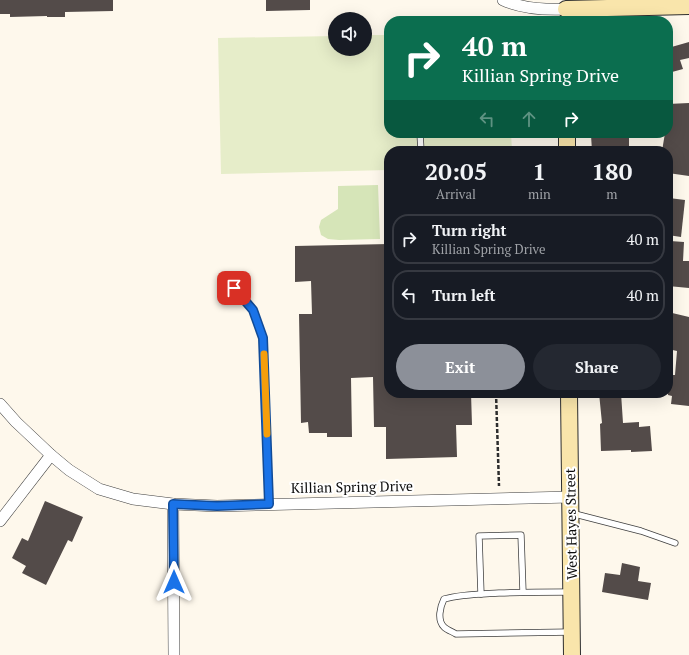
<!DOCTYPE html>
<html lang="en">
<head>
<meta charset="utf-8">
<style>
	:root { --surface:#171b24; --page:#242831; --text:#f1f3f6; --muted:#9ea1a6; --line:#363941; --accent:#8c9099 }
	body { margin:0; font-family:"PT Serif",serif; background:var(--page); color:var(--text); height:100vh; display:flex; flex-direction:column; font-size:15px; white-space:nowrap }
	* { box-sizing:border-box; margin:0 }
	p { font-size:13px; color:var(--muted) }
	.icon { flex:none; width:22px; height:22px; fill:none; stroke:currentColor; stroke-width:2; stroke-linecap:round; stroke-linejoin:round }
	.map { position:relative; flex:1; overflow:hidden }
	.drawer { position:absolute; left:384px; top:146px; width:289px; height:252px; display:flex; flex-direction:column; background:var(--surface); border-radius:16px; box-shadow:0 4px 16px #0002 }
	.drawer>* { flex:none }
	.banner { position:absolute; left:384px; top:16px; width:289px; height:122px; border-radius:16px; box-shadow:0 4px 16px #0002; background:#0b6e4f; color:#fff; overflow:hidden }
	.controls { position:absolute; left:328px; top:12px; display:grid; gap:8px }
	.controls a { display:grid; place-items:center; width:44px; height:44px; border-radius:50%; background:var(--surface); box-shadow:0 4px 16px #0002; font-size:20px }
	.pin { position:absolute; display:grid; place-items:center; width:34px; height:34px; color:#fff; margin:-17px; border-radius:8px; box-shadow:0 2px 6px #0006 }
	.me { position:absolute; width:44px; margin:-22px; rotate:0deg; stroke-linejoin:round; filter:drop-shadow(0 0 3px #0008) }
	.turn { display:flex; align-items:center; gap:14px; height:84px; padding:0 12px; font-size:18px }
	.turn .icon { width:52px; height:52px; stroke-width:2.5 }
	.turn b { display:block; font-size:28px; line-height:34px }
	.lanes { display:flex; align-items:center; height:38px; padding:0 12px; background:#0003; justify-content:center; gap:20px; direction:ltr }
	.lanes .off { opacity:.35 }
	.eta { display:flex; justify-content:space-evenly; align-items:center; height:68px; text-align:center }
	.eta b { font-size:24px; font-weight:800; line-height:28px }
	.cta { display:flex; gap:8px; margin-top:auto; padding:8px 12px }
	.cta a { flex:1; height:46px; border-radius:24px; background:var(--accent); color:#fff; font-size:16px; font-weight:800; line-height:46px; text-align:center }
	.cta a+a { background:var(--page); color:var(--text) }
	ul { padding:0; list-style:none }
	li { display:flex; align-items:center; gap:12px; height:50px; margin:0 8px 6px; padding:0 4px; border:2px solid var(--line); border-radius:16px }
	li div { flex:1 }
	li b { display:block; font-size:15px }
	li em { font-style:normal }
	.map>svg:first-child { display:block }
	.green { fill:#d6e5b8 }
	.pitch { fill:#e6edc9 }
	.building { fill:#534b49 }
	.lines { fill:none; stroke-linecap:round; stroke-linejoin:round }
	.lane-casing { stroke:#3f3f3f; stroke-width:7 }
	.street-casing { stroke:#3f3f3f; stroke-width:12 }
	.secondary-casing { stroke:#2e2e2e; stroke-width:18 }
	.path { stroke:#2e2e2e; stroke-width:2.5; stroke-dasharray:4 2; stroke-linecap:butt }
	.lane { stroke:#fff; stroke-width:5.5 }
	.street { stroke:#fff; stroke-width:11 }
	.secondary { stroke:#f9e5ab; stroke-width:16 }
	.route-casing { stroke:#114b97; stroke-width:10 }
	.route { stroke:#1a73e8; stroke-width:7 }
	.slow { stroke:#f59e0b; stroke-width:7 }
	.labels { text-anchor:middle; stroke-width:4; stroke-linejoin:round; paint-order:stroke }
	.street-label { font-size:14px; fill:#0c0c0c; stroke:#fff }
</style>
</head>
<body>
<div class="map">
<svg width="689" height="655" viewBox="0 0 689 655">
	<rect width="100%" height="100%" fill="#fef8ec"/>
	<!-- green -->
	<polygon class="green" points="378,185 380,239 339,240 328,239 321,235 319,227 321,220 338,209 338,186"/>
	<!-- pitch -->
	<polygon class="pitch" points="365,35 389,35 389,133 511,133 512,151 389,151 389,170 221,174 218,38 335,36 335,49 365,49"/>
	<!-- building -->
	<g class="building">
		<polygon points="0,0 113,0 113,11 65,12 65,17 47,17 47,16 10,17 10,14 0,14"/>
		<polygon points="266,0 310,0 310,10 266,11"/>
		<polygon points="689,42 689,58 680,60 683,69 672,72 668,56 668,48"/>
		<polygon points="689,103 689,176 668,173 668,151 662,151 665,133 668,133 668,104"/>
		<polygon points="629,134 629,151 592,151 591,135"/>
		<polygon points="669,198 685,200 681,237 668,235 668,209"/>
		<polygon points="670,241 684,242 683,261 689,261 689,288 668,286 668,263"/>
		<polygon points="389,244 389,393 471,393 472,425 456,425 457,457 386,459 386,427 374,427 373,377 351,378 352,437 327,437 327,433 309,433 308,422 301,423 299,314 312,314 311,281 295,282 295,246"/>
		<polygon points="668,312 689,317 689,406 671,404 672,396 668,395 668,375 675,375 677,351 668,349"/>
		<polygon points="599,393 621,393 623,423 639,422 639,427 650,426 652,451 631,452 631,450 601,451 600,424 602,423"/>
		<polygon points="45,501 83,517 72,542 68,540 46,585 22,573 26,566 12,558 22,538 28,541"/>
		<polygon points="622,563 640,567 638,581 651,583 648,600 602,592 605,573 620,575"/>
	</g>
	<g class="lines">
		<defs>
			<g id="lane">
				<polyline points="420,133 421,151"/>
				<polyline points="234,288 253,310 263,338 269,504"/>
				<polyline points="571,513 641,531 675,543"/>
				<polyline points="481,594 479,536 521,535 523,592"/>
				<path d="M570 632 456 634C453 632 447 630 444 627 437 620 440 607 444 599 462 594 481 594 499 593 523 592 547 592 571 592"/>
			</g>
			<g id="street">
				<path d="M503 0C523 9 544 10 566 9"/>
				<polyline points="0,404 16,422 51,455 69,470 99,489 133,499 173,504 217,506 571,497"/>
				<polyline points="173,504 174,655"/>
				<polyline points="0,521 51,455"/>
			</g>
			<g id="secondary">
				<polyline points="566,9 689,6"/>
				<polyline points="567,133 567,151"/>
				<polyline points="569,393 572,655"/>
			</g>
		</defs>
		<!-- lane casing -->
		<use href="#lane" class="lane-casing"/>
		<!-- street casing -->
		<use href="#street" class="street-casing"/>
		<!-- secondary casing -->
		<use href="#secondary" class="secondary-casing"/>
		<!-- path -->
		<polyline class="path" points="496,393 499,486"/>
		<!-- lane -->
		<use href="#lane" class="lane"/>
		<!-- street -->
		<use href="#street" class="street"/>
		<!-- secondary -->
		<use href="#secondary" class="secondary"/>
	</g>
	<g class="lines">
		<defs>
			<polyline id="route" points="174,582 173,504 217,506 269,504 263,338 253,310 234,288"/>
		</defs>
		<!-- route casing -->
		<use href="#route" class="route-casing"/>
		<!-- route -->
		<use href="#route" class="route"/>
		<!-- slow -->
		<polyline class="slow" points="264,354 267,434"/>
	</g>
	<g class="labels">
		<!-- street labels -->
		<g class="street-label">
			<text transform="translate(352 487) rotate(-1)" y="5">Killian Spring Drive</text>
			<text transform="translate(571 524) rotate(-91)" y="5">West Hayes Street</text>
		</g>
	</g>
</svg>
<div class="controls">
<a><svg class="icon" aria-label="sound" viewBox="0 0 24 24"><path d="M4 9h4l5-4v14l-5-4H4zM17 9q2 3 0 6"/></svg></a>
</div>
<div class="pin" style="left:234px;top:288px;background:#d93025"><svg class="icon" aria-label="arrive" viewBox="0 0 24 24"><path d="M6 21V4h12l-3 4 3 4H6"/></svg></div>
<svg class="me" style="left:174px;top:582px" viewBox="-20 -20 40 40"><path d="M0-17L14 15 0 8-14 15z" fill="#1a73e8" stroke="#fff" stroke-width="4"/></svg>
<div class="banner">
<div class="turn"><svg class="icon" aria-label="right" viewBox="0 0 24 24"><path d="M7 20v-9h11M14 6l5 5-5 5"/></svg><div><b>40 m</b>Killian Spring Drive</div></div>
<div class="lanes"><svg class="icon off" aria-label="left" viewBox="0 0 24 24"><path d="M17 20v-9H6M10 6l-5 5 5 5"/></svg><svg class="icon off" aria-label="ahead" viewBox="0 0 24 24"><path d="M12 20V5M6 11l6-6 6 6"/></svg><svg class="icon" aria-label="right" viewBox="0 0 24 24"><path d="M7 20v-9h11M14 6l5 5-5 5"/></svg></div>
</div>
<section class="drawer">
<div class="eta">
<div><b>20:05</b><p>Arrival</p></div>
<div><b>1</b><p>min</p></div>
<div><b>180</b><p>m</p></div>
</div>
<ul>
<li><svg class="icon" aria-label="right" viewBox="0 0 24 24"><path d="M7 20v-9h11M14 6l5 5-5 5"/></svg><div><b>Turn right</b><p>Killian Spring Drive</p></div><em>40 m</em></li>
<li><svg class="icon" aria-label="left" viewBox="0 0 24 24"><path d="M17 20v-9H6M10 6l-5 5 5 5"/></svg><div><b>Turn left</b></div><em>40 m</em></li>
</ul>
<div class="cta"><a>Exit</a><a>Share</a></div>
</section>
</div>
</body>
</html>
